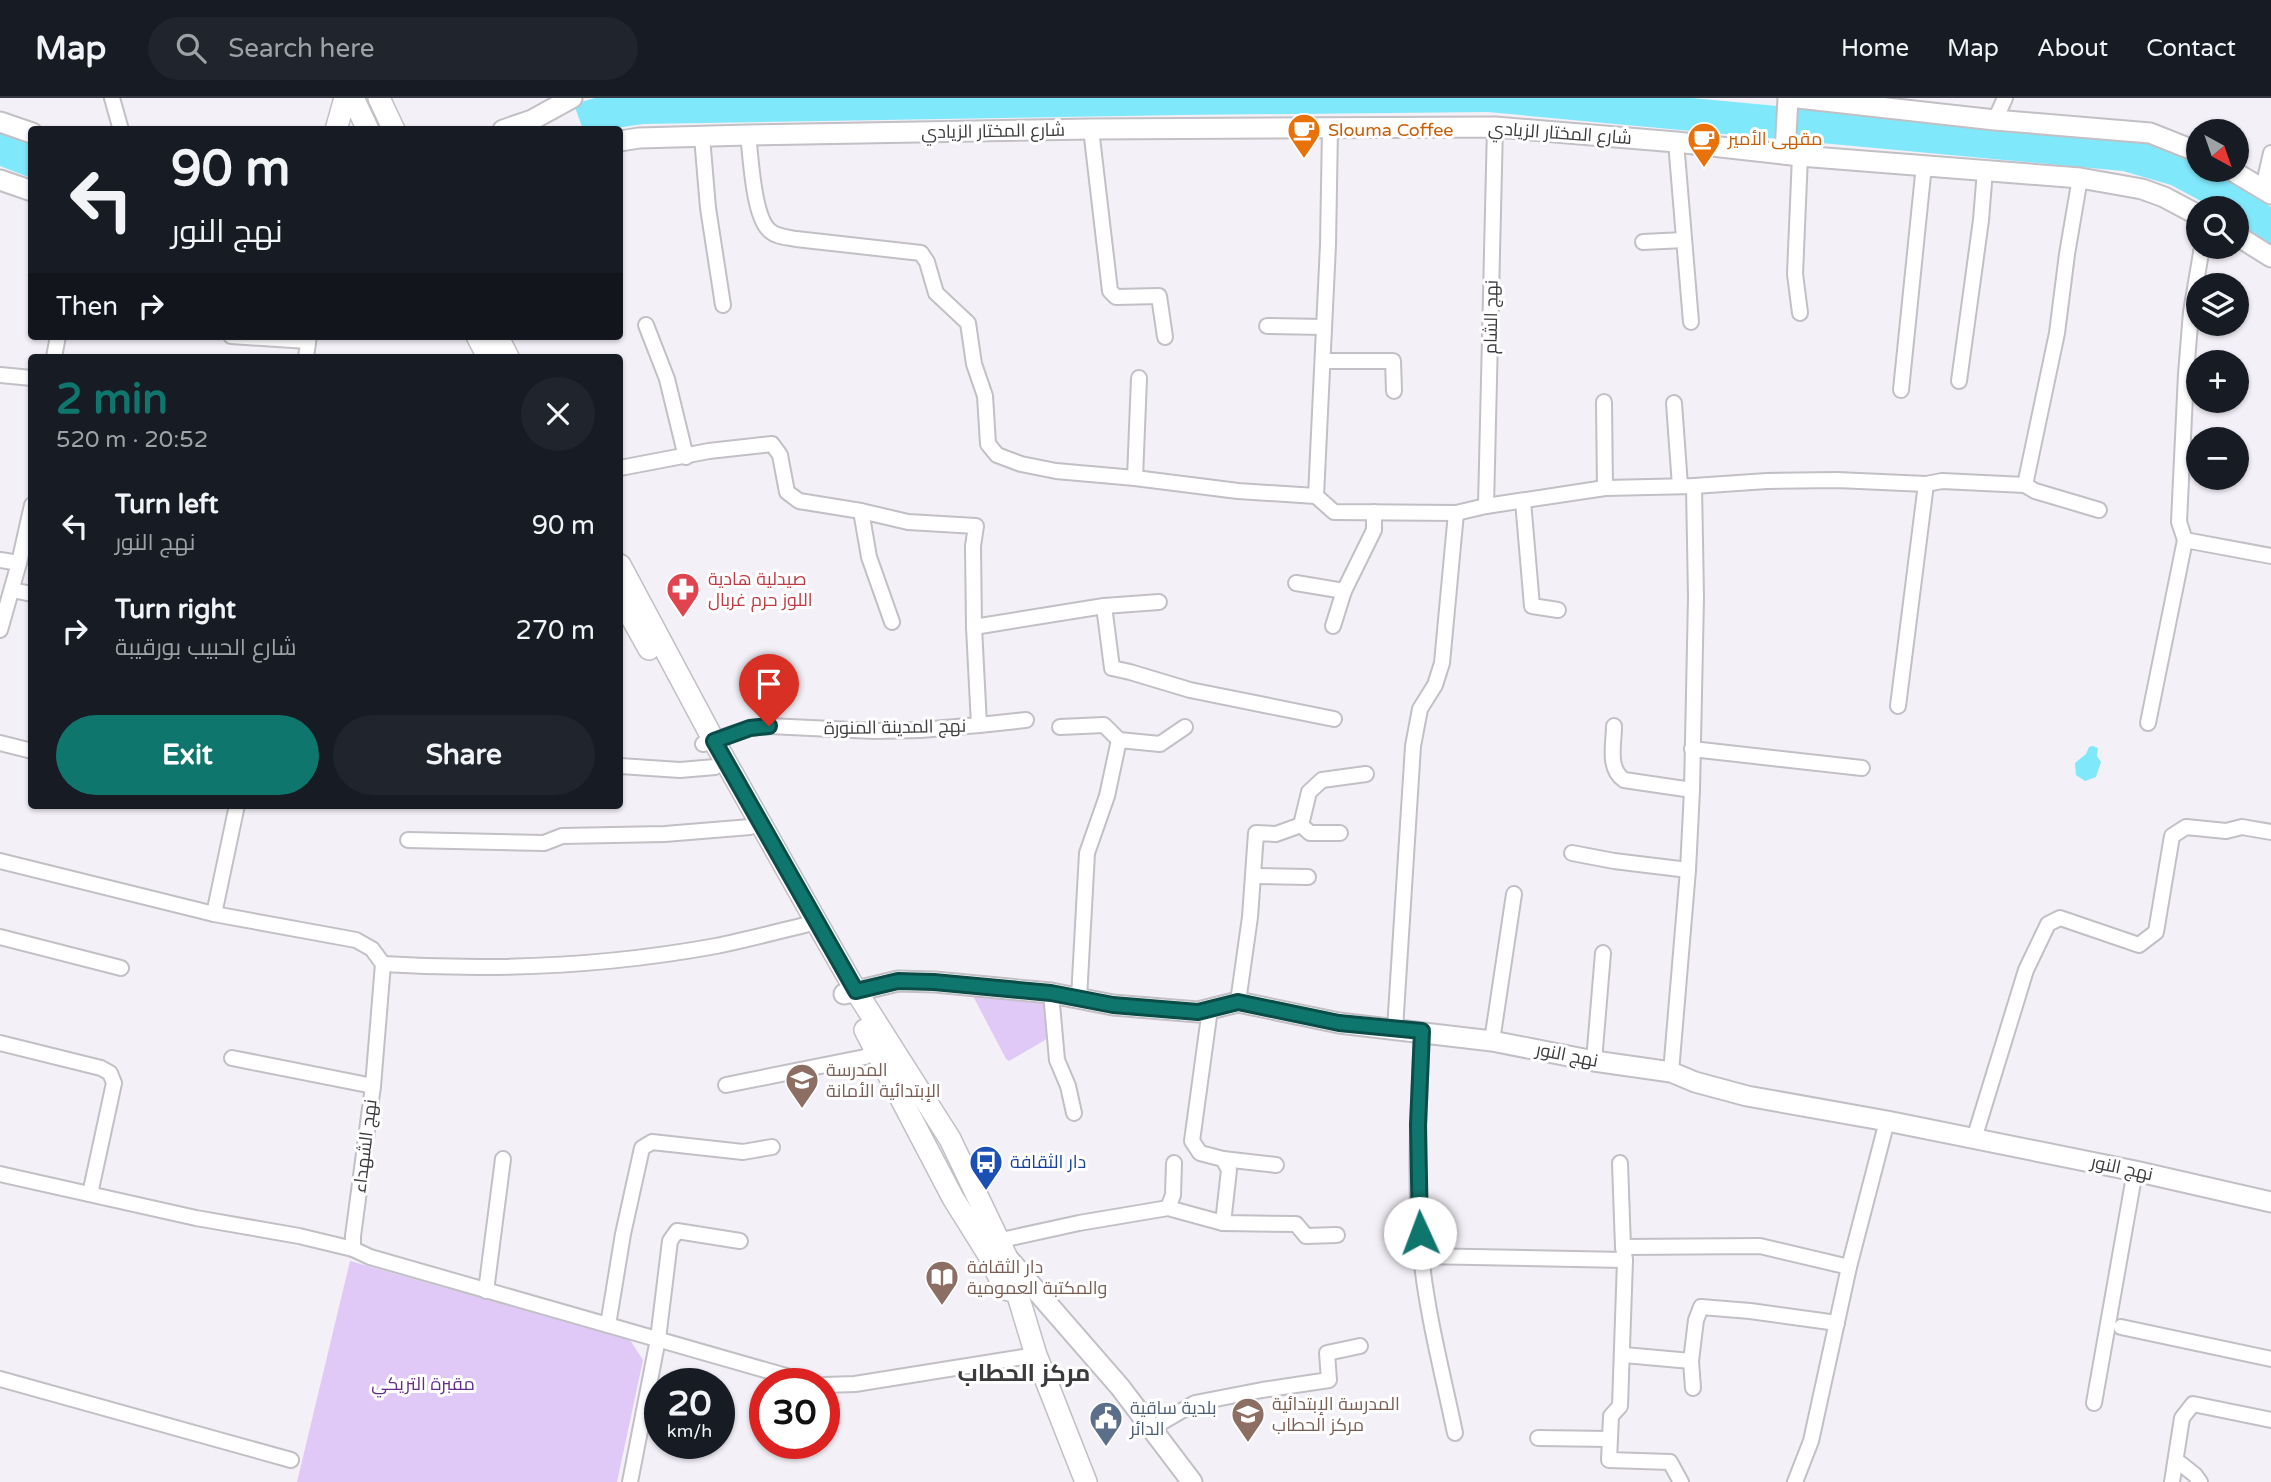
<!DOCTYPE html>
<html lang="en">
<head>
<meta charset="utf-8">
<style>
	:root { --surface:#171b24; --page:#20242c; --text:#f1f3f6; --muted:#9ea1a6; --line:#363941; --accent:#0f766e }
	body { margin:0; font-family:"Varela Round",Cairo,sans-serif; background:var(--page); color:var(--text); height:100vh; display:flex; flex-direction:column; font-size:26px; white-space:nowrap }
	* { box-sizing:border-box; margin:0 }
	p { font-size:23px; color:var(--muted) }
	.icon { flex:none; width:38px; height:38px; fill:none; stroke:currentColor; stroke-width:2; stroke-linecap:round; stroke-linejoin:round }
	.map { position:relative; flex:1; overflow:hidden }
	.details { position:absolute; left:28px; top:256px; width:595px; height:455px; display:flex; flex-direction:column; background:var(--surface); border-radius:7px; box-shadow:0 2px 5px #0004 }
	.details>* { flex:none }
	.banner { position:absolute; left:28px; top:28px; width:595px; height:214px; border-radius:7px; box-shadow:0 2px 5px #0004; background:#171b24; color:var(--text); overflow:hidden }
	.needle { width:46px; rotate:140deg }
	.controls { position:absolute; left:2186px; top:21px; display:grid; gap:14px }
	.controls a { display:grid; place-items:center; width:63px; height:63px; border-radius:50%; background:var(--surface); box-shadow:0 2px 5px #0004; font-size:35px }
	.speed { position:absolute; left:644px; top:1270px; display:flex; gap:14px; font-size:35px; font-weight:700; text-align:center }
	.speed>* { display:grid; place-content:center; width:91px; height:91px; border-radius:50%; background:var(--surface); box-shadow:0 2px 5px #0004; line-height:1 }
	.speed small { font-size:18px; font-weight:400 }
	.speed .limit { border:10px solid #d22; background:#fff; color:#111 }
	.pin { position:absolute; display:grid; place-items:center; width:60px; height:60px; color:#fff; margin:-72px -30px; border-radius:50% 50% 50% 0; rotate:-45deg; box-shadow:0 0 7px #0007 }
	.pin .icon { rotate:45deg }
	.me { position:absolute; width:77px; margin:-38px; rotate:358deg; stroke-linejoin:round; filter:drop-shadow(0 0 5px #0008) }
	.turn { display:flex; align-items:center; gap:24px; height:147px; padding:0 28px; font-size:32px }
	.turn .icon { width:91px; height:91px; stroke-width:2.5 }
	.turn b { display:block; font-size:49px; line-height:60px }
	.then { display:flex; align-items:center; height:66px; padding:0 28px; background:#0003; gap:14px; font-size:26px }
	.round { display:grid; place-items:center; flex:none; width:74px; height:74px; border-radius:37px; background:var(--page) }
	.head { display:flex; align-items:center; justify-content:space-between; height:119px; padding:0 28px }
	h1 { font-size:42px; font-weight:700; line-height:52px; color:var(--accent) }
	.button { display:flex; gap:14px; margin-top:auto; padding:14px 28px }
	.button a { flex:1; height:80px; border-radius:42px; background:var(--accent); color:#fff; font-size:28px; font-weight:700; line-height:80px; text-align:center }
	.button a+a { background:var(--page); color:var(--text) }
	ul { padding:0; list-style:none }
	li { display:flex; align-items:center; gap:21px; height:105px; padding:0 28px }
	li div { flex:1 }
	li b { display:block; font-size:26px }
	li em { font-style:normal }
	header { display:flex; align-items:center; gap:42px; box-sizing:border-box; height:98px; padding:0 35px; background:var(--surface); border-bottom:2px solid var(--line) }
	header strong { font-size:33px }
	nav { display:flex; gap:38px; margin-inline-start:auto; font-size:24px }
	.search { width:490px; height:63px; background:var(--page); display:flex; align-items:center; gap:18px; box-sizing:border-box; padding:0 24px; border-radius:38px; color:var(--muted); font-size:26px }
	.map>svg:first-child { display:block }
	.green { fill:#e0c9f7 }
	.water { fill:#80e8fb }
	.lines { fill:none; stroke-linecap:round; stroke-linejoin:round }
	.street-casing { stroke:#c2bfc5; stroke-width:18 }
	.secondary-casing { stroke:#c2bfc5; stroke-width:23 }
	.primary-casing { stroke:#c2bfc5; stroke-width:24 }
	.street { stroke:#fff; stroke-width:14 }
	.secondary { stroke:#fff; stroke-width:19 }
	.primary { stroke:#fff; stroke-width:21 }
	.route-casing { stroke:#0a4d48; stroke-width:18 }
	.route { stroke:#0f766e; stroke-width:12 }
	.labels { text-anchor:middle; stroke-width:6; stroke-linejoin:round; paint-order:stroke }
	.food-label { font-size:18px; fill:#c56008; stroke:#fff; text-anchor:start }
	.street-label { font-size:18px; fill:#3b3a3d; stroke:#fff }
	.health-label { font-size:18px; fill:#be3a42; stroke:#fff; text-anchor:start }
	.education-label { font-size:18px; fill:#785e54; stroke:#fff; text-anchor:start }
	.transit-label { font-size:18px; fill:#164399; stroke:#fff; text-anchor:start }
	.park-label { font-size:18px; fill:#642d8d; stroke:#fff }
	.service-label { font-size:18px; fill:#4e5e75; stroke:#fff; text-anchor:start }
	.district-label { font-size:24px; font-weight:bold; fill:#3b3a3d; stroke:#fff }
</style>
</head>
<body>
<header>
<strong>Map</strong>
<div class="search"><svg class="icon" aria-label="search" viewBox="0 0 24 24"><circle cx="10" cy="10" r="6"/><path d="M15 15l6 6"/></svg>Search here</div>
<nav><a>Home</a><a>Map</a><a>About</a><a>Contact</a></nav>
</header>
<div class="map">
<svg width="2271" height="1384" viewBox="0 0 2271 1384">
	<rect width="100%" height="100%" fill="#f3f0f7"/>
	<!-- green -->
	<g class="green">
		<polygon points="971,894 1045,901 1047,941 1009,963 1006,961"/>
		<polygon points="350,1163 630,1242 643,1262 617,1384 297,1384"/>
	</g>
	<!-- water -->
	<g class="water">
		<polygon points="595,0 1692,0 2124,41 2154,47 2198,65 2198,72 2211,72 2271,109 2271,146 2237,124 2236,110 2214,110 2171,87 2123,73 1487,14 1182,17 644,26 608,31 583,32 574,6"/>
		<polygon points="0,33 31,44 31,80 0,68"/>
		<polygon points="2093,648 2098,650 2097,658 2101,664 2096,679 2085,683 2076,677 2075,665 2086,656 2089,649"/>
	</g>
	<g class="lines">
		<defs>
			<g id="street">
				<polyline points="112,0 121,32"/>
				<polyline points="1995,22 2005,0"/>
				<polyline points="1330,30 1328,147 1316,398 1334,414 1456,415 1486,408 1605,390 1694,388 1767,383 1837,382 1926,386 1942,383 2025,387 2035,393 2099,412"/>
				<polyline points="1091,31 1110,193 1116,199 1159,198 1165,239"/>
				<path d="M748 37C751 59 753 119 770 133 777 139 786 139 796 141L921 155 927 164 936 195 968 225 974 266 985 298 988 346 997 357 1021 366 1056 373 1135 380 1238 393 1316 398"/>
				<polyline points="702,39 708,110 723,207"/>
				<polyline points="1676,44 1691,224"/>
				<polyline points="2263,90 2271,55"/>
				<polyline points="1643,144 1684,142"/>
				<polyline points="2202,149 2191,214 2186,276 2179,424 2185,442 2271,458"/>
				<polyline points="1800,215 1795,176 1800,58"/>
				<polyline points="646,227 667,281 686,359"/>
				<polyline points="1267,228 1324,229"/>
				<polyline points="231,238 308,243"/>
				<polyline points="54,259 58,238"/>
				<polyline points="306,259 309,238"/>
				<polyline points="1323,263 1393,263 1394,293"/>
				<polyline points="0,277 32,280"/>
				<polyline points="1959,283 1981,122 1985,72"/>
				<polyline points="1901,292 1924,67"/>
				<polyline points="1604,304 1605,390"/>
				<polyline points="1674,305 1680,388"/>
				<polyline points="620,370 709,353 772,346 780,357 787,394 799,403 861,413 908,424 976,428 973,448 974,529"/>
				<polyline points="1135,380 1139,280"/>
				<polyline points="2025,387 2057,235 2067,156 2080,80"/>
				<polyline points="1523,403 1532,508 1558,512"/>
				<polyline points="1486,408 1495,29"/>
				<polyline points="861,413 869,459 892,524"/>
				<polyline points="0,462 19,465"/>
				<polyline points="1296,485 1344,493"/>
				<polyline points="12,492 32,496"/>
				<polyline points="1104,508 1159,504"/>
				<polyline points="1333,528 1344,493 1374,432 1374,414"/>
				<polyline points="0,532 19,465 32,407"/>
				<polyline points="1898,608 1926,386"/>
				<polyline points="2148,625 2185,442"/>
				<polyline points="979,627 1026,622"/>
				<path d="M1614 628C1614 646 1607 670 1624 682L1692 692"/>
				<polyline points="1060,629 1104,627 1119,642"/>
				<polyline points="0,645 32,653"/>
				<polyline points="703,646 750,630 769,628 874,633 921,632 979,627 974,529 1104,508 1112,570 1130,574 1190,592 1334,621"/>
				<polyline points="1692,651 1862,670"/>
				<polyline points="620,668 680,672 715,669"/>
				<polyline points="1301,727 1310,735 1340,735"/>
				<polyline points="408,742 544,745 562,738 665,736 750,729"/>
				<polyline points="1572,755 1614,763 1688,772"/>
				<polyline points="0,763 214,816 356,842 372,851 383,866 373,988 353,1138 353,1151 370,1159 814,1286"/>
				<polyline points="1253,778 1308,779"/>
				<polyline points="214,816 237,707"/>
				<polyline points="0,839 121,870"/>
				<path d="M383 866C493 873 607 868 716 848 746 842 775 834 805 827"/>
				<polyline points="1051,895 1057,962 1068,988 1074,1015"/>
				<polyline points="1079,900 1087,755 1107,698 1119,642 1160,646 1185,629"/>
				<polyline points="1238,904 1250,819 1256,735 1276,736 1301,727 1309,694 1322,682 1366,676"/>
				<polyline points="1210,911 1192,1043 1200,1055 1223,1061 1229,1072 1223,1125 1296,1126 1306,1138 1337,1137"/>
				<polyline points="1395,931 1413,648 1420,611 1435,587 1442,565 1456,415"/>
				<path d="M1422 933C1419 1008 1414 1083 1421 1157 1427 1217 1443 1277 1455 1335"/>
				<polyline points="1492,943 1514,796"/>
				<polyline points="0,945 101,970 110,975 114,985 90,1096"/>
				<polyline points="232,960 373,988"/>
				<polyline points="1594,963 1603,855"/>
				<polyline points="1671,974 1688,772 1692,692 1696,499 1694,388"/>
				<polyline points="726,987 865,959 876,952"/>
				<polyline points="1974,1041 2026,872 2048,826 2060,820 2139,847 2156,834 2172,738 2186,729 2226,733 2242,729 2271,734"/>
				<polyline points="1223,1061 1276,1067"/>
				<polyline points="1620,1065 1623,1149 1625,1162 1620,1308 1611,1318 1609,1362 1670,1364 1681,1384"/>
				<polyline points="0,1076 196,1120 299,1138 353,1151"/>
				<polyline points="1168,1110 1173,1097 1174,1065"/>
				<polyline points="997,1143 1079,1125 1168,1110 1223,1125"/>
				<polyline points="1623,1149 1760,1148 1849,1169"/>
				<polyline points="1421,1158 1625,1162"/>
				<polyline points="486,1193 503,1061"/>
				<polyline points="608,1227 623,1136 642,1050 652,1044 743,1054 772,1049"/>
				<polyline points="2121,1229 2271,1261"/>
				<polyline points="1624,1257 1691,1263 1696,1222 1701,1209 1750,1213 1837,1225"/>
				<polyline points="1691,1263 1693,1290"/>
				<polyline points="0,1281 291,1362"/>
				<polyline points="824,1287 855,1286 1036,1257"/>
				<polyline points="2094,1305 2135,1073"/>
				<polyline points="1152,1330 1195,1305 1262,1292 1329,1282 1327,1255 1360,1248"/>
				<polyline points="1538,1340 1610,1341"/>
				<polyline points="2176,1362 2195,1377 2200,1384"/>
				<polyline points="630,1384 658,1241 670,1143 677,1133 740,1143"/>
				<polyline points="1795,1384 1811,1343 1849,1169 1887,1023"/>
				<polyline points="2172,1384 2182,1320 2193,1306 2271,1322"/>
			</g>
			<g id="secondary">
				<polyline points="1798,0 1995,22 2150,35 2198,54"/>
				<polyline points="0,24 32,35"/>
				<polyline points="503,32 532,22 572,0"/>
				<polyline points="620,43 639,40 748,37 1091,31 1495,29 1676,44 1800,58 2080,80 2142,91 2164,99 2198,117"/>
				<polyline points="1785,56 1788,0"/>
				<polyline points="2231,72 2271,96"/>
				<polyline points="0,82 32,93"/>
				<polyline points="2236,137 2271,159"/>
				<polyline points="844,896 898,883 935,884 1051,895 1113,907 1198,914 1238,904 1339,925 1492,943 1594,963 1671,974 1695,984 1747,998 1887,1023 2135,1073 2271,1104"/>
				<polyline points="1006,1158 1120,1289 1192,1384"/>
			</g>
			<g id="primary">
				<polyline points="353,0 368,32"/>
				<polyline points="379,0 394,32"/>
				<polyline points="336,32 345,0"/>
				<polyline points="477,238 488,259"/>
				<polyline points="497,238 508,259"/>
				<polyline points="620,467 714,643 817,825 856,893 950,1041 1006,1158 1036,1257 1086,1384"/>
				<polyline points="620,499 649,551"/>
				<polyline points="865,932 953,1100 988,1156 1000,1181 1008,1192"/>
			</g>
		</defs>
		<!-- street casing -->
		<use href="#street" class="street-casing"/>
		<!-- secondary casing -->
		<use href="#secondary" class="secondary-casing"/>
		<!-- primary casing -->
		<use href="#primary" class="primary-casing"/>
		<!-- street -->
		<use href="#street" class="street"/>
		<!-- secondary -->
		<use href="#secondary" class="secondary"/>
		<!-- primary -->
		<use href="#primary" class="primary"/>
	</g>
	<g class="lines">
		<defs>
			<polyline id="route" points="769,628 750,630 714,643 856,893 898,883 934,884 1051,895 1113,907 1198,914 1238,904 1339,925 1422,933 1418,1027 1420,1135"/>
		</defs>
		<!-- route casing -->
		<use href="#route" class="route-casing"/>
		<!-- route -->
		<use href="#route" class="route"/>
	</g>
	<!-- icons -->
	<defs>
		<symbol id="cafe-pin" viewBox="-11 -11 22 30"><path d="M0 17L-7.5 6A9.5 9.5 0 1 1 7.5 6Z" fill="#e8710a" stroke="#fff"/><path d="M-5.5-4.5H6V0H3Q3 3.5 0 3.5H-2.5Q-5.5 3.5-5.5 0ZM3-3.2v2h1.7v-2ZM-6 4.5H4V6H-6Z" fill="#fff"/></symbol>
		<symbol id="pharmacy-pin" viewBox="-11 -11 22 30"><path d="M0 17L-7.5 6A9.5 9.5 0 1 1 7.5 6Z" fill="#e0444e" stroke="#fff"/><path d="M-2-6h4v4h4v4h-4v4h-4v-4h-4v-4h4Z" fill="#fff"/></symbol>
		<symbol id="school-pin" viewBox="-11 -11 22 30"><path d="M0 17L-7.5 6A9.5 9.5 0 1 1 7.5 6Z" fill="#8d6e63" stroke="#fff"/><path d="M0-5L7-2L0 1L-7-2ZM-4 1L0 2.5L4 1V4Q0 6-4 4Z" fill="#fff"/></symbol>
		<symbol id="bus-pin" viewBox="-11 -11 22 30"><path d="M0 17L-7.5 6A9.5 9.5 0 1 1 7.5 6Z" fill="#1a4fb4" stroke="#fff"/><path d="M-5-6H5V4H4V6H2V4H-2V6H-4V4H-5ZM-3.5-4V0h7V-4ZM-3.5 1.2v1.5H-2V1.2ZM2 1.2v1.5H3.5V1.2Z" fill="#fff"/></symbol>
		<symbol id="library-pin" viewBox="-11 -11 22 30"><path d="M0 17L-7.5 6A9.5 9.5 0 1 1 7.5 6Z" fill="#8d6e63" stroke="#fff"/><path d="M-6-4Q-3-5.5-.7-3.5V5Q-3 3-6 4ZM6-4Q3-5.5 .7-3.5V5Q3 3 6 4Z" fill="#fff"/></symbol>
		<symbol id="civic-pin" viewBox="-11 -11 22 30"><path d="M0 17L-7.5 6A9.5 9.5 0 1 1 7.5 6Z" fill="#5c6f8a" stroke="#fff"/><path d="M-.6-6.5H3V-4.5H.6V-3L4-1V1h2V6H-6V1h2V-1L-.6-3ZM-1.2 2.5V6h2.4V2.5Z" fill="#fff"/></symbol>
	</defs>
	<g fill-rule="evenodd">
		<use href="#cafe-pin" x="1285" y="13" width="38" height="52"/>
		<use href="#cafe-pin" x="1685" y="22" width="38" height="52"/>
		<use href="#pharmacy-pin" x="664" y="472" width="38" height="52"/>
		<use href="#school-pin" x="783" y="963" width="38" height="52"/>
		<use href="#bus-pin" x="967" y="1045" width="38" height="52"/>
		<use href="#library-pin" x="923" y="1160" width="38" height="52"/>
		<use href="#school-pin" x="1229" y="1297" width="38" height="52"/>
		<use href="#civic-pin" x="1087" y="1301" width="38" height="52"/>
	</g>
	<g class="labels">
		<!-- food labels -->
		<g class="food-label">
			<text x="1328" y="38">Slouma Coffee</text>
			<text x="1728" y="47">مقهى الأمير</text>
		</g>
		<!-- street labels -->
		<g class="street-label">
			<text transform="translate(993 33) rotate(-1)" y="6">شارع المختار الزيادي</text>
			<text transform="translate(1560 35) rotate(4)" y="6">شارع المختار الزيادي</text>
			<text transform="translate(1491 219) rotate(-89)" y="6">نهج الشام</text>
			<text transform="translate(895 629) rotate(-1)" y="6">نهج المدينة المنورة</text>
			<text transform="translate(1567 957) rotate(11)" y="6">نهج النور</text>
			<text transform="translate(365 1048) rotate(-83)" y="6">نهج الشهداء</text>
			<text transform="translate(2122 1070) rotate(12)" y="6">نهج النور</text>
		</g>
		<!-- health labels -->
		<g class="health-label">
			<text x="708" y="487">صيدلية هادية<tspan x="708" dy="21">اللوز حرم غربال</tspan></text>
		</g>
		<!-- education labels -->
		<g class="education-label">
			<text x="826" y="978">المدرسة<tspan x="826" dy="21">الإبتدائية الأمانة</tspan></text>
			<text x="967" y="1175">دار الثقافة<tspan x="967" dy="21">والمكتبة العمومية</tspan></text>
			<text x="1272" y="1312">المدرسة الإبتدائية<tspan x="1272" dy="21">مركز الحطاب</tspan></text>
		</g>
		<!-- transit labels -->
		<g class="transit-label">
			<text x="1010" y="1070">دار الثقافة</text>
		</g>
		<!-- park labels -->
		<g class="park-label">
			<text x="423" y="1292">مقبرة التريكي</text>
		</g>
		<!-- service labels -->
		<g class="service-label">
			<text x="1130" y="1316">بلدية ساقية<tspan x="1130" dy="21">الدائر</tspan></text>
		</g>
		<!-- district labels -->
		<g class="district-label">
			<text x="1024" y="1283">مركز الحطاب</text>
		</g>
	</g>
</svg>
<div class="controls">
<a><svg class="needle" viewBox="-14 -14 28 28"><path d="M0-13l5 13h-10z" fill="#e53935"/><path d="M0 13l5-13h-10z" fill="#9ea1a6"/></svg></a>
<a><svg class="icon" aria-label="search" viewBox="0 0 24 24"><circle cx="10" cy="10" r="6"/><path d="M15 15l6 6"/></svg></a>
<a><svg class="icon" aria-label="layers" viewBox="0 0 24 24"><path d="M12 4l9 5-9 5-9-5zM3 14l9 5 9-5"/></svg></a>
<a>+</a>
<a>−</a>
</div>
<div class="speed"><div>20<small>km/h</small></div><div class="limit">30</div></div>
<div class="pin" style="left:769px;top:628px;background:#d93025"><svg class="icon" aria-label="arrive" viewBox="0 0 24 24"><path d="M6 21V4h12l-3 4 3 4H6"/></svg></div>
<svg class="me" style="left:1420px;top:1135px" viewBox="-20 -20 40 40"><circle r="19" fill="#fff"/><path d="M0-13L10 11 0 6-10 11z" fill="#0f766e"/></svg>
<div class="banner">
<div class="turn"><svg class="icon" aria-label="left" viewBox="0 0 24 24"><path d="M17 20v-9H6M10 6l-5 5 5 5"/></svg><div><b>90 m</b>نهج النور</div></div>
<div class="then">Then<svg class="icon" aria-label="right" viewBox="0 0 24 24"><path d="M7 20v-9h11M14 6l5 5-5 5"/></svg></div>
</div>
<section class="details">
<div class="head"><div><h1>2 min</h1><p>520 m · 20:52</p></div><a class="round"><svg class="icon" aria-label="close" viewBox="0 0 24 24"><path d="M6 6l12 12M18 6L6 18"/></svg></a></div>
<ul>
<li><svg class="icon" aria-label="left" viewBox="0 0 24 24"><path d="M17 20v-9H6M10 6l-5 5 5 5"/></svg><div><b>Turn left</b><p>نهج النور</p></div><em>90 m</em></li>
<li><svg class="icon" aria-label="right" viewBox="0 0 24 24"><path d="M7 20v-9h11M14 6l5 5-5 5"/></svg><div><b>Turn right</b><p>شارع الحبيب بورقيبة</p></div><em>270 m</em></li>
</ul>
<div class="button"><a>Exit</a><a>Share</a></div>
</section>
</div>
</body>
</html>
